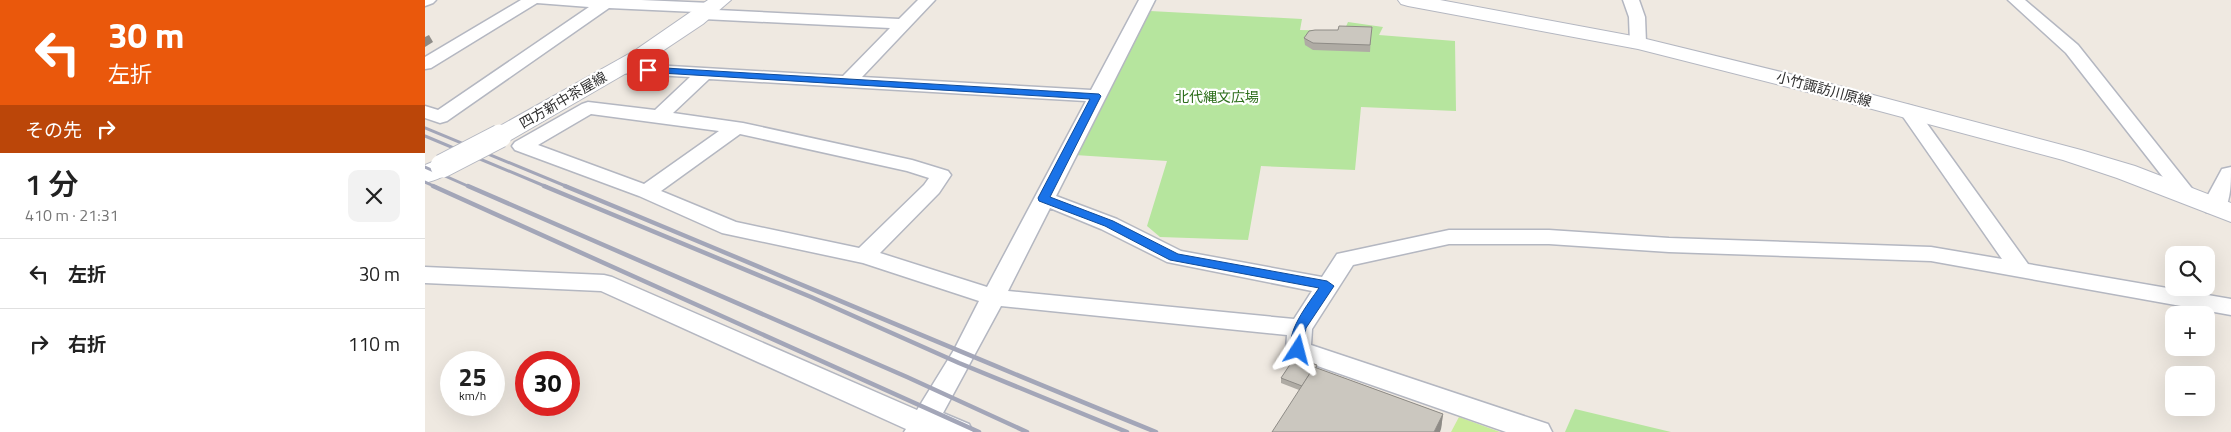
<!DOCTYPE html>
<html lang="ja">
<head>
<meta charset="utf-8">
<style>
	:root { --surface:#fff; --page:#f2f2f2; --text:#222; --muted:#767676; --line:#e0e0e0 }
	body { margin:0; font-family:"Titillium Web","Noto Sans JP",sans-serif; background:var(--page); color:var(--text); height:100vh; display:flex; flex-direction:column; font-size:19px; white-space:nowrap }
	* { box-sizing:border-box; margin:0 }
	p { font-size:16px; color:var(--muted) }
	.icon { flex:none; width:28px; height:28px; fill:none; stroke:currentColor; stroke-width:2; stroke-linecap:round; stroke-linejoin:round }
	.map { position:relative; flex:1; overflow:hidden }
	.sheet { display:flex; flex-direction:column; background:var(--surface); width:425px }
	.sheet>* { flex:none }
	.top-card { background:#ea580c; color:#fff; overflow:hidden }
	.controls { position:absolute; left:1740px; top:246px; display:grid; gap:10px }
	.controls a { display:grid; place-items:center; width:50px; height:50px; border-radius:10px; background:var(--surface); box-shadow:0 5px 20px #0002; font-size:25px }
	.speed { position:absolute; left:15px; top:351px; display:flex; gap:10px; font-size:25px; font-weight:700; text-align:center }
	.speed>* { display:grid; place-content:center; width:65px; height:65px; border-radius:50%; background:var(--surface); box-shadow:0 5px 20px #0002; line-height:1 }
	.speed small { font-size:12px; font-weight:400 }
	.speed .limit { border:8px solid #d22; background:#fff; color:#111 }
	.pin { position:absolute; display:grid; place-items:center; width:42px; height:42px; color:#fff; margin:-21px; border-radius:10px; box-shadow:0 2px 8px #0006 }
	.me { position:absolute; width:55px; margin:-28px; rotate:9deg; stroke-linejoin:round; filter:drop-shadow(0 0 4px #0008) }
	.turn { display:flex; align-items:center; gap:18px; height:105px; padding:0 25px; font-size:22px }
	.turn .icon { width:65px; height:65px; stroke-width:2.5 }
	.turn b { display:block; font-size:35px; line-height:42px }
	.then { display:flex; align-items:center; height:48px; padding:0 25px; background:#0003; gap:10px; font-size:19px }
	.round { display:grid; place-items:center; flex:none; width:52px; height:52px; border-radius:10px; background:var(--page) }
	.overview { display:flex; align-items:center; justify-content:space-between; height:85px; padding:0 25px }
	h1 { font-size:30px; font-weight:600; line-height:38px }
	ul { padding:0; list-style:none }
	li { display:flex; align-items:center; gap:15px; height:70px; padding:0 25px; border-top:1px solid var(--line) }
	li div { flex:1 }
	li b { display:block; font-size:19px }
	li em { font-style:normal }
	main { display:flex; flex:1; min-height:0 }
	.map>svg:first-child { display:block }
	.green { fill:#b6e59e }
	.pitch { fill:#c9ec9a }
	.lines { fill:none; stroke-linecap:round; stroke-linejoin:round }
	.minor-casing { stroke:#b4b7c1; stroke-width:3 }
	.tertiary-casing { stroke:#b4b7c1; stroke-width:3 }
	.secondary-casing { stroke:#b4b7c1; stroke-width:2 }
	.minor { fill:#fff; fill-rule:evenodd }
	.tertiary { fill:#fff; fill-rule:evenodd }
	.secondary { fill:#fff; fill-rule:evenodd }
	.rail-far1 { stroke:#a3a6b8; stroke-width:3 }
	.rail { stroke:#a3a6b8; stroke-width:4.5 }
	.secondary-bridge-casing { stroke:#b4b7c1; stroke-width:25; stroke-linecap:butt }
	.secondary-bridge { stroke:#fff; stroke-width:23 }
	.wall { fill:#afaba4 }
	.shaded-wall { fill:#8e8b86 }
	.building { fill:#cbc7bf; stroke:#8e8b86 }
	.route { fill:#1a73e8; stroke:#114b97 }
	.labels { text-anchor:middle; stroke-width:4.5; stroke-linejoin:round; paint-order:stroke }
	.street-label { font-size:14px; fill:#2e2e2e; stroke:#fff }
	.park-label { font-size:14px; fill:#2c6e1b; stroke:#fff }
</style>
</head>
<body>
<main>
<section class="sheet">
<div class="top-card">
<div class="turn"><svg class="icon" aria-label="left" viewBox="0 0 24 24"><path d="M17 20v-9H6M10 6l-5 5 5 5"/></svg><div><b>30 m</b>左折</div></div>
<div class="then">その先<svg class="icon" aria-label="right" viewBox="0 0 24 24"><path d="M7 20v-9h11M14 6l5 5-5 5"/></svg></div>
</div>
<div class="overview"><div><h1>1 分</h1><p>410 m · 21:31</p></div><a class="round"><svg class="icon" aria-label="close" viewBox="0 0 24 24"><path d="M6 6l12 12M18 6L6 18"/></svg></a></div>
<ul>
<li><svg class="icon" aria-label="left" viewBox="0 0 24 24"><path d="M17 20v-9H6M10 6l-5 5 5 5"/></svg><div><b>左折</b></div><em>30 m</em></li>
<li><svg class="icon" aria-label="right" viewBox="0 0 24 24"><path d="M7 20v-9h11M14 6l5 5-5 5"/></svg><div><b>右折</b></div><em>110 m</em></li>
</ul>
</section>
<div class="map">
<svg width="1806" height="432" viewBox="0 0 1806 432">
	<rect width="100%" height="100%" fill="#efe9e1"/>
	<!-- green -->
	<g class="green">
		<polygon points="725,11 877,19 875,30 919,31 923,22 958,27 954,35 1030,41 1031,111 936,107 930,170 836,166 823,240 735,237 722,226 742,161 650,155"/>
		<polygon points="1150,409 1246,432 1140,432"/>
	</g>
	<!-- pitch -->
	<polygon class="pitch" points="1034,417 1075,432 1026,432"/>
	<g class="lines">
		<defs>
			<g id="minor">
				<polygon points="0,0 11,0 8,3 0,6"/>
				<path d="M96 0H216L286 3 292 5 294 8 292 10 474 19 493 0H510L437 77 666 90 714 0H730L631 196 692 219 756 251 897 277 912 254 1024 230H1124L1244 238 1506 247 1577 259 1474 111 1476 107 1483 105 1490 107 1603 264 1806 299V315L1506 261 1244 252 1124 244H1024L928 265 887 329 886 345 1123 424 1127 432H1081L864 356 861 350 862 335 576 306 518 413 544 424 548 432H479L481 429 176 291 0 283V267L179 275 187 277 492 410 529 350 554 301 438 263 297 233 214 196 90 150 87 146 90 142 157 104 163 102 230 110 265 77 194 73 188 72 185 68 188 64 194 63 418 76 465 28 278 19 272 17 270 14 271 12 184 8 22 121 15 123 0 118V106L13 110 164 7 112 3 6 68 0 69V57ZM284 79 661 101 562 287 455 253 514 193 526 175 523 171 487 160 318 123 248 113ZM166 114 294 131 219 184 113 145ZM315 134 482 171 504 178 499 185 434 248 311 222 236 191ZM625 208 676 229 742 262 887 291 869 319 583 291Z"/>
				<polygon points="1198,0 1214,0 1220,17 1221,43 1219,47 1207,47 1205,43 1204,17"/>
				<polygon points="1583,0 1600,0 1653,45 1769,191 1772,195 1769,199 1762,201 1755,199 1641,53"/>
			</g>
			<path id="tertiary" d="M1806 167C1806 183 1806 198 1799 212L1790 214 1781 212 1777 206 1797 169Z"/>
			<g id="secondary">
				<polygon points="283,0 306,0 278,24 224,60 84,141 75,143 66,141 63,136 66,131 209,51"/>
				<polygon points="973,0 1015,0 1213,37 1418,87 1656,150 1710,166 1806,203 1806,222 1692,178 1638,160 1402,97 1213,49 983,6 976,4"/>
				<path d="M17 158 26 161 30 166C23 176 11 180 0 183V165Z"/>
			</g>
		</defs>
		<!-- minor casing -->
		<use href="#minor" class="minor-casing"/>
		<!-- tertiary casing -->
		<use href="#tertiary" class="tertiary-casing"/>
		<!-- secondary casing -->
		<use href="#secondary" class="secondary-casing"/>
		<!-- minor -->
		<use href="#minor" class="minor"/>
		<!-- tertiary -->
		<use href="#tertiary" class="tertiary"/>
		<!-- secondary -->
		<use href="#secondary" class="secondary"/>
		<!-- rail-far1 -->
		<g class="rail-far1">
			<polyline points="0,128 143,187"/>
			<polyline points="0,136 122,187"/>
			<polyline points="0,167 45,187"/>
			<polyline points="0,182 11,187"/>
		</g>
		<!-- rail -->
		<g class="rail">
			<polyline points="8,186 554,432"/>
			<polyline points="43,186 482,377 602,432"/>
			<polyline points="119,186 386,297 534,363 702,432"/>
			<path d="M140 186C337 267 533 352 731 432"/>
		</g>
		<defs>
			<polyline id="secondary-bridge" points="17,166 75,136"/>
		</defs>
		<!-- secondary-bridge casing -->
		<use href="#secondary-bridge" class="secondary-bridge-casing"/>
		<!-- secondary-bridge -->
		<use href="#secondary-bridge" class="secondary-bridge"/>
	</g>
	<!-- wall -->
	<g class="wall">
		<polygon points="913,30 946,35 945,52 888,50 880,45 879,38"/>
		<polygon points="892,368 1018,414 1016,429 874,390 856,383 856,378"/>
	</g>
	<!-- shaded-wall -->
	<g class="shaded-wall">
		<polygon points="4,35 8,42 0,47 0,37"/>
		<polygon points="1018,414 1016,429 1015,432 1009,432"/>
	</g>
	<!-- building -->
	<g class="building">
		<polygon points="914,26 947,27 945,45 888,43 879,38 884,31 890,30 913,30"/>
		<polygon points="870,357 892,365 891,368 889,367 877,386 856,378"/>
		<polygon points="889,367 1018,414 1009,432 847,432"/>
	</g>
	<!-- route -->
	<path class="route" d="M223 67 674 94 676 96 625 197 688 221 753 254 902 281 909 286 881 328 877 353H868C858 334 884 303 894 288L745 260 680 226 614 201 613 198 665 99 219 72V68Z"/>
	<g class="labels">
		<!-- street labels -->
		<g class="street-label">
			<text transform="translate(1399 89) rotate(15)" y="5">小竹諏訪川原線</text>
			<text transform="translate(138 100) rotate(-30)" y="5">四方新中茶屋線</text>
		</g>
		<!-- park labels -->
		<g class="park-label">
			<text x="792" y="102">北代縄文広場</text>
		</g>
	</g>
</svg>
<div class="controls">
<a><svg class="icon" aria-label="search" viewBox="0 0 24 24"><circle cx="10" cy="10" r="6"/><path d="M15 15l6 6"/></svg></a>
<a>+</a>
<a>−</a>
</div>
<div class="speed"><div>25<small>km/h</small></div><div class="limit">30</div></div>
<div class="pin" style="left:223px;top:70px;background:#d93025"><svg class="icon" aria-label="arrive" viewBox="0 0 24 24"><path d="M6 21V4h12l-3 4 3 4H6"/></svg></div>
<svg class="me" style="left:873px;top:350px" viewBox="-20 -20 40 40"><path d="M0-17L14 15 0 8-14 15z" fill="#1a73e8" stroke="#fff" stroke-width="4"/></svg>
</div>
</main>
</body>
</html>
